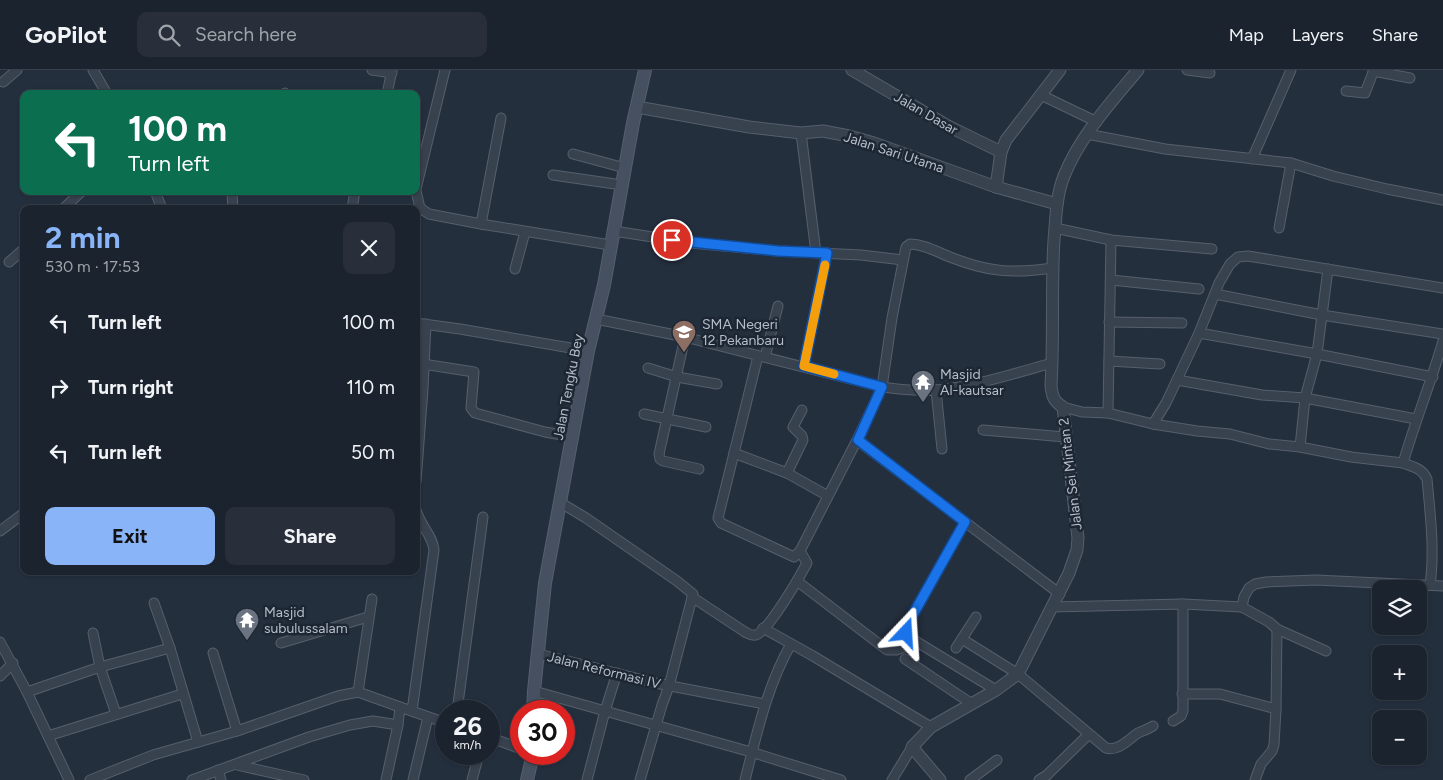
<!DOCTYPE html>
<html lang="en">
<head>
<meta charset="utf-8">
<style>
	:root { --surface:#1b232e; --page:#282f3a; --text:#f1f3f6; --muted:#a0a4aa; --line:#39404a; --accent:#8ab4f8 }
	body { margin:0; font-family:Figtree,sans-serif; background:var(--page); color:var(--text); height:100vh; display:flex; flex-direction:column; font-size:19px; white-space:nowrap }
	* { box-sizing:border-box; margin:0 }
	p { font-size:16px; color:var(--muted) }
	.icon { flex:none; width:28px; height:28px; fill:none; stroke:currentColor; stroke-width:2; stroke-linecap:round; stroke-linejoin:round }
	.map { position:relative; flex:1; overflow:hidden }
	.side { position:absolute; left:20px; top:135px; width:400px; height:370px; display:flex; flex-direction:column; background:var(--surface); border-radius:10px; box-shadow:0 1px 4px #0004,0 0 0 1px var(--line) }
	.side>* { flex:none }
	.hud { position:absolute; left:20px; top:20px; width:400px; height:105px; border-radius:10px; box-shadow:0 1px 4px #0004,0 0 0 1px var(--line); background:#0b6e4f; color:#fff; overflow:hidden }
	.fabs { position:absolute; left:1372px; top:510px; display:grid; gap:10px }
	.fabs a { display:grid; place-items:center; width:55px; height:55px; border-radius:10px; background:var(--surface); box-shadow:0 1px 4px #0004,0 0 0 1px var(--line); font-size:25px }
	.speed { position:absolute; left:435px; top:630px; display:flex; gap:10px; font-size:25px; font-weight:700; text-align:center }
	.speed>* { display:grid; place-content:center; width:65px; height:65px; border-radius:50%; background:var(--surface); box-shadow:0 1px 4px #0004,0 0 0 1px var(--line); line-height:1 }
	.speed small { font-size:12px; font-weight:400 }
	.speed .limit { border:8px solid #d22; background:#fff; color:#111 }
	.pin { position:absolute; display:grid; place-items:center; width:42px; height:42px; color:#fff; margin:-21px; border:2px solid #fff; border-radius:50%; box-shadow:0 1px 5px #0007 }
	.me { position:absolute; width:55px; margin:-28px; rotate:20deg; stroke-linejoin:round; filter:drop-shadow(0 0 4px #0008) }
	.turn { display:flex; align-items:center; gap:18px; height:105px; padding:0 25px; font-size:22px }
	.turn .icon { width:65px; height:65px; stroke-width:2.5 }
	.turn b { display:block; font-size:35px; line-height:42px }
	.round { display:grid; place-items:center; flex:none; width:52px; height:52px; border-radius:10px; background:var(--page) }
	.overview { display:flex; align-items:center; justify-content:space-between; height:85px; padding:0 25px }
	h1 { font-size:30px; font-weight:700; line-height:38px; color:var(--accent) }
	.primary-button { display:flex; gap:10px; margin-top:auto; padding:10px 25px }
	.primary-button a { flex:1; height:58px; border-radius:10px; background:var(--accent); color:#111; font-size:20px; font-weight:700; line-height:58px; text-align:center }
	.primary-button a+a { background:var(--page); color:var(--text) }
	ul { padding:0; list-style:none }
	li { display:flex; align-items:center; gap:15px; height:65px; padding:0 25px }
	li div { flex:1 }
	li b { display:block; font-size:19px }
	li em { font-style:normal }
	header { display:flex; align-items:center; gap:30px; box-sizing:border-box; height:70px; padding:0 25px; background:var(--surface); border-bottom:1px solid var(--line) }
	header strong { font-size:24px }
	nav { display:flex; gap:28px; margin-inline-start:auto; font-size:18px }
	.search { width:350px; height:45px; background:var(--page); display:flex; align-items:center; gap:12px; box-sizing:border-box; padding:0 18px; border-radius:10px; color:var(--muted); font-size:19px }
	.map>svg:first-child { display:block }
	.lines { fill:none; stroke-linecap:round; stroke-linejoin:round }
	.minor-casing { stroke:#565f6c; stroke-width:11 }
	.tertiary-casing { stroke:#565f6c; stroke-width:13 }
	.secondary-casing { stroke:#565f6c; stroke-width:14 }
	.minor { stroke:#38414e; stroke-width:9 }
	.tertiary { stroke:#38414e; stroke-width:11 }
	.secondary { stroke:#465061; stroke-width:12 }
	.route-casing { stroke:#114b97; stroke-width:12 }
	.route { stroke:#1a73e8; stroke-width:9 }
	.slow { stroke:#f59e0b; stroke-width:9 }
	.labels { text-anchor:middle; stroke-width:5; stroke-linejoin:round; paint-order:stroke }
	.street-label { font-size:14px; fill:#b4bcc9; stroke:#1d2633 }
	.poi-label { font-size:14px; fill:#b4bcc9; stroke:#1d2633; text-anchor:start }
</style>
</head>
<body>
<header>
<strong>GoPilot</strong>
<div class="search"><svg class="icon" aria-label="search" viewBox="0 0 24 24"><circle cx="10" cy="10" r="6"/><path d="M15 15l6 6"/></svg>Search here</div>
<nav><a>Map</a><a>Layers</a><a>Share</a></nav>
</header>
<div class="map">
<svg width="1443" height="710" viewBox="0 0 1443 710">
	<rect width="100%" height="100%" fill="#242f3e"/>
	<g class="lines">
		<defs>
			<g id="minor">
				<polyline points="93,0 107,24"/>
				<polyline points="372,0 392,3"/>
				<polyline points="1187,0 1210,3"/>
				<polyline points="1373,1 1410,8"/>
				<polyline points="3,12 17,0"/>
				<polyline points="1346,21 1365,23 1374,0"/>
				<polyline points="284,24 285,23"/>
				<polyline points="387,24 392,0"/>
				<polyline points="1041,25 1097,52"/>
				<polyline points="801,63 816,183"/>
				<polyline points="1087,64 1165,79 1291,93 1333,106 1387,119 1443,130"/>
				<polyline points="573,84 625,98"/>
				<polyline points="1252,89 1291,0"/>
				<polyline points="553,105 622,115"/>
				<polyline points="416,119 445,0"/>
				<polyline points="155,121 162,139"/>
				<polyline points="416,121 420,138 429,144 481,154 610,175"/>
				<polyline points="232,124 233,139"/>
				<polyline points="63,139 82,121"/>
				<polyline points="352,139 355,121"/>
				<polyline points="481,154 501,48"/>
				<polyline points="1055,158 1111,170 1212,179"/>
				<polyline points="1279,158 1291,93"/>
				<polyline points="614,161 691,173 778,181 861,185 903,190"/>
				<polyline points="9,192 24,179"/>
				<polyline points="515,199 525,162"/>
				<polyline points="1111,210 1199,219"/>
				<polyline points="1215,224 1322,245 1443,264"/>
				<path d="M596 249 685 267 882 317C899 319 918 322 936 320 972 317 1016 303 1052 293"/>
				<polyline points="1109,252 1182,253"/>
				<polyline points="416,253 460,259 588,281"/>
				<polyline points="1199,263 1317,284 1433,307"/>
				<polyline points="685,267 659,384 660,389 663,391 699,399"/>
				<path d="M758 286 718 448 721 453 794 487 800 481 857 370 882 317 892 248 906 177 910 174C924 174 937 182 950 187 988 202 1012 204 1053 198"/>
				<polyline points="765,287 778,236"/>
				<polyline points="1109,291 1160,294"/>
				<polyline points="423,294 474,302 471,338 475,343 545,362 573,367"/>
				<polyline points="804,296 827,183"/>
				<polyline points="648,298 677,307 717,314"/>
				<polyline points="1177,310 1262,325 1305,328 1416,349"/>
				<polyline points="936,320 942,379"/>
				<polyline points="1063,337 1082,342 1108,343 1153,354 1166,333 1199,263 1219,213 1230,194 1238,187 1248,186 1443,218"/>
				<polyline points="1108,343 1111,170"/>
				<polyline points="644,344 706,357"/>
				<polyline points="1153,354 1197,361 1230,364 1269,374 1300,377 1351,387 1403,393"/>
				<polyline points="983,360 1065,367"/>
				<polyline points="857,370 1060,524"/>
				<polyline points="1300,377 1305,328 1317,284 1328,199"/>
				<polyline points="734,383 787,403 828,426"/>
				<polyline points="787,403 803,370 802,366 793,357 802,340"/>
				<polyline points="416,412 423,319 426,254"/>
				<polyline points="561,433 586,448 677,511 693,524 669,616 662,635 640,710"/>
				<polyline points="0,461 24,443"/>
				<polyline points="797,511 807,493 800,481"/>
				<path d="M1430 515C1435 480 1430 443 1427 409 1422 398 1413 397 1403 393 1415 352 1431 312 1443 271"/>
				<path d="M692 527 745 562C749 564 752 566 756 565 768 560 790 522 797 511L887 580H896L917 572 907 563 906 557 965 452"/>
				<polyline points="372,529 358,622 400,637"/>
				<polyline points="154,533 170,578 198,672"/>
				<polyline points="1051,537 1183,534 1242,537 1269,552 1277,559 1326,581"/>
				<polyline points="1242,537 1244,527 1249,518 1255,514 1266,512 1316,510 1443,516"/>
				<polyline points="763,558 813,586 931,657"/>
				<polyline points="93,563 100,597 116,644"/>
				<path d="M962 569 1018 604 1106 678C1118 682 1129 669 1138 663 1143 661 1148 659 1153 656"/>
				<polyline points="0,572 27,622 69,710"/>
				<polyline points="917,572 996,620"/>
				<polyline points="281,573 368,547"/>
				<polyline points="956,578 976,547"/>
				<polyline points="213,583 237,661"/>
				<polyline points="538,584 580,594 655,613 765,634"/>
				<polyline points="905,589 972,634"/>
				<polyline points="0,606 13,593"/>
				<polyline points="534,621 751,682 841,710"/>
				<polyline points="27,622 100,597 170,578"/>
				<polyline points="1182,624 1220,624 1276,639"/>
				<path d="M412 641 434 480C433 466 420 455 416 440"/>
				<polyline points="457,641 483,447"/>
				<polyline points="1173,651 1181,646 1183,641 1183,534"/>
				<polyline points="48,666 182,624"/>
				<polyline points="489,667 521,679"/>
				<polyline points="237,695 304,710"/>
				<polyline points="218,700 221,710"/>
				<polyline points="90,710 153,685 237,661 338,626 358,622"/>
				<polyline points="192,710 309,667 350,655 373,651 398,655"/>
				<polyline points="386,710 398,655 400,637 446,653"/>
				<polyline points="413,710 428,647"/>
				<polyline points="472,710 479,684"/>
				<polyline points="587,710 605,641 617,603"/>
				<path d="M745 710C757 663 767 616 791 574"/>
				<polyline points="892,710 912,677"/>
				<polyline points="970,710 997,690"/>
				<polyline points="1039,710 1047,705 1089,664"/>
				<polyline points="1255,710 1261,694 1272,681 1274,675 1276,639 1277,559"/>
			</g>
			<g id="tertiary">
				<polyline points="852,0 948,56 1001,82"/>
				<polyline points="637,37 749,57 801,63 823,61 849,66 874,73 996,117 1057,134"/>
				<polyline points="996,117 1001,82 1006,70 1060,0"/>
				<path d="M940 710 912 677 931 657 996 620 1018 604 1069 503 1077 480 1078 468 1063 337C1053 331 1052 325 1051 315 1054 266 1051 218 1054 170 1056 148 1056 126 1064 106 1080 66 1111 32 1138 0"/>
			</g>
			<g id="secondary">
				<polyline points="533,641 534,621 545,513 588,281 604,215 633,53 645,0"/>
				<polyline points="527,710 533,684"/>
			</g>
		</defs>
		<!-- minor casing -->
		<use href="#minor" class="minor-casing"/>
		<!-- tertiary casing -->
		<use href="#tertiary" class="tertiary-casing"/>
		<!-- secondary casing -->
		<use href="#secondary" class="secondary-casing"/>
		<!-- minor -->
		<use href="#minor" class="minor"/>
		<!-- tertiary -->
		<use href="#tertiary" class="tertiary"/>
		<!-- secondary -->
		<use href="#secondary" class="secondary"/>
	</g>
	<g class="lines">
		<defs>
			<polyline id="route" points="672,170 778,181 827,183 804,296 882,317 858,370 965,452 906,557 906,563"/>
		</defs>
		<!-- route casing -->
		<use href="#route" class="route-casing"/>
		<!-- route -->
		<use href="#route" class="route"/>
		<!-- slow -->
		<polyline class="slow" points="825,195 804,296 834,304"/>
	</g>
	<!-- icons -->
	<defs>
		<symbol id="school-pin" viewBox="-11 -11 22 30"><path d="M0 17L-7.5 6A9.5 9.5 0 1 1 7.5 6Z" fill="#8d6e63" stroke="#1d2633"/><path d="M0-5L7-2L0 1L-7-2ZM-4 1L0 2.5L4 1V4Q0 6-4 4Z" fill="#fff"/></symbol>
		<symbol id="temple-pin" viewBox="-11 -11 22 30"><path d="M0 17L-7.5 6A9.5 9.5 0 1 1 7.5 6Z" fill="#6b7280" stroke="#1d2633"/><path d="M0-6L5-2H3V0L6.5 2.5H4V6H1.5V3h-3V6H-4V2.5H-6.5L-3 0V-2H-5Z" fill="#fff"/></symbol>
	</defs>
	<g fill-rule="evenodd">
		<use href="#school-pin" x="670" y="248" width="28" height="38"/>
		<use href="#temple-pin" x="909" y="298" width="28" height="38"/>
		<use href="#temple-pin" x="233" y="536" width="28" height="38"/>
	</g>
	<g class="labels">
		<!-- street labels -->
		<g class="street-label">
			<text transform="translate(926 43) rotate(30)" y="5">Jalan Dasar</text>
			<text transform="translate(894 82) rotate(18)" y="5">Jalan Sari Utama</text>
			<text transform="translate(568 317) rotate(-79)" y="5">Jalan Tengku Bey</text>
			<text transform="translate(1070 404) rotate(-97)" y="5">Jalan Sei Mintan 2</text>
			<text transform="translate(604 600) rotate(14)" y="5">Jalan Reformasi IV</text>
		</g>
		<!-- poi labels -->
		<g class="poi-label">
			<text x="702" y="259">SMA Negeri<tspan x="702" dy="16">12 Pekanbaru</tspan></text>
			<text x="940" y="309">Masjid<tspan x="940" dy="16">Al-kautsar</tspan></text>
			<text x="264" y="547">Masjid<tspan x="264" dy="16">subulussalam</tspan></text>
		</g>
	</g>
</svg>
<div class="fabs">
<a><svg class="icon" aria-label="layers" viewBox="0 0 24 24"><path d="M12 4l9 5-9 5-9-5zM3 14l9 5 9-5"/></svg></a>
<a>+</a>
<a>−</a>
</div>
<div class="speed"><div>26<small>km/h</small></div><div class="limit">30</div></div>
<div class="pin" style="left:672px;top:170px;background:#d93025"><svg class="icon" aria-label="arrive" viewBox="0 0 24 24"><path d="M6 21V4h12l-3 4 3 4H6"/></svg></div>
<svg class="me" style="left:906px;top:563px" viewBox="-20 -20 40 40"><path d="M0-17L14 15 0 8-14 15z" fill="#1a73e8" stroke="#fff" stroke-width="4"/></svg>
<div class="hud">
<div class="turn"><svg class="icon" aria-label="left" viewBox="0 0 24 24"><path d="M17 20v-9H6M10 6l-5 5 5 5"/></svg><div><b>100 m</b>Turn left</div></div>
</div>
<section class="side">
<div class="overview"><div><h1>2 min</h1><p>530 m · 17:53</p></div><a class="round"><svg class="icon" aria-label="close" viewBox="0 0 24 24"><path d="M6 6l12 12M18 6L6 18"/></svg></a></div>
<ul>
<li><svg class="icon" aria-label="left" viewBox="0 0 24 24"><path d="M17 20v-9H6M10 6l-5 5 5 5"/></svg><div><b>Turn left</b></div><em>100 m</em></li>
<li><svg class="icon" aria-label="right" viewBox="0 0 24 24"><path d="M7 20v-9h11M14 6l5 5-5 5"/></svg><div><b>Turn right</b></div><em>110 m</em></li>
<li><svg class="icon" aria-label="left" viewBox="0 0 24 24"><path d="M17 20v-9H6M10 6l-5 5 5 5"/></svg><div><b>Turn left</b></div><em>50 m</em></li>
</ul>
<div class="primary-button"><a>Exit</a><a>Share</a></div>
</section>
</div>
</body>
</html>
